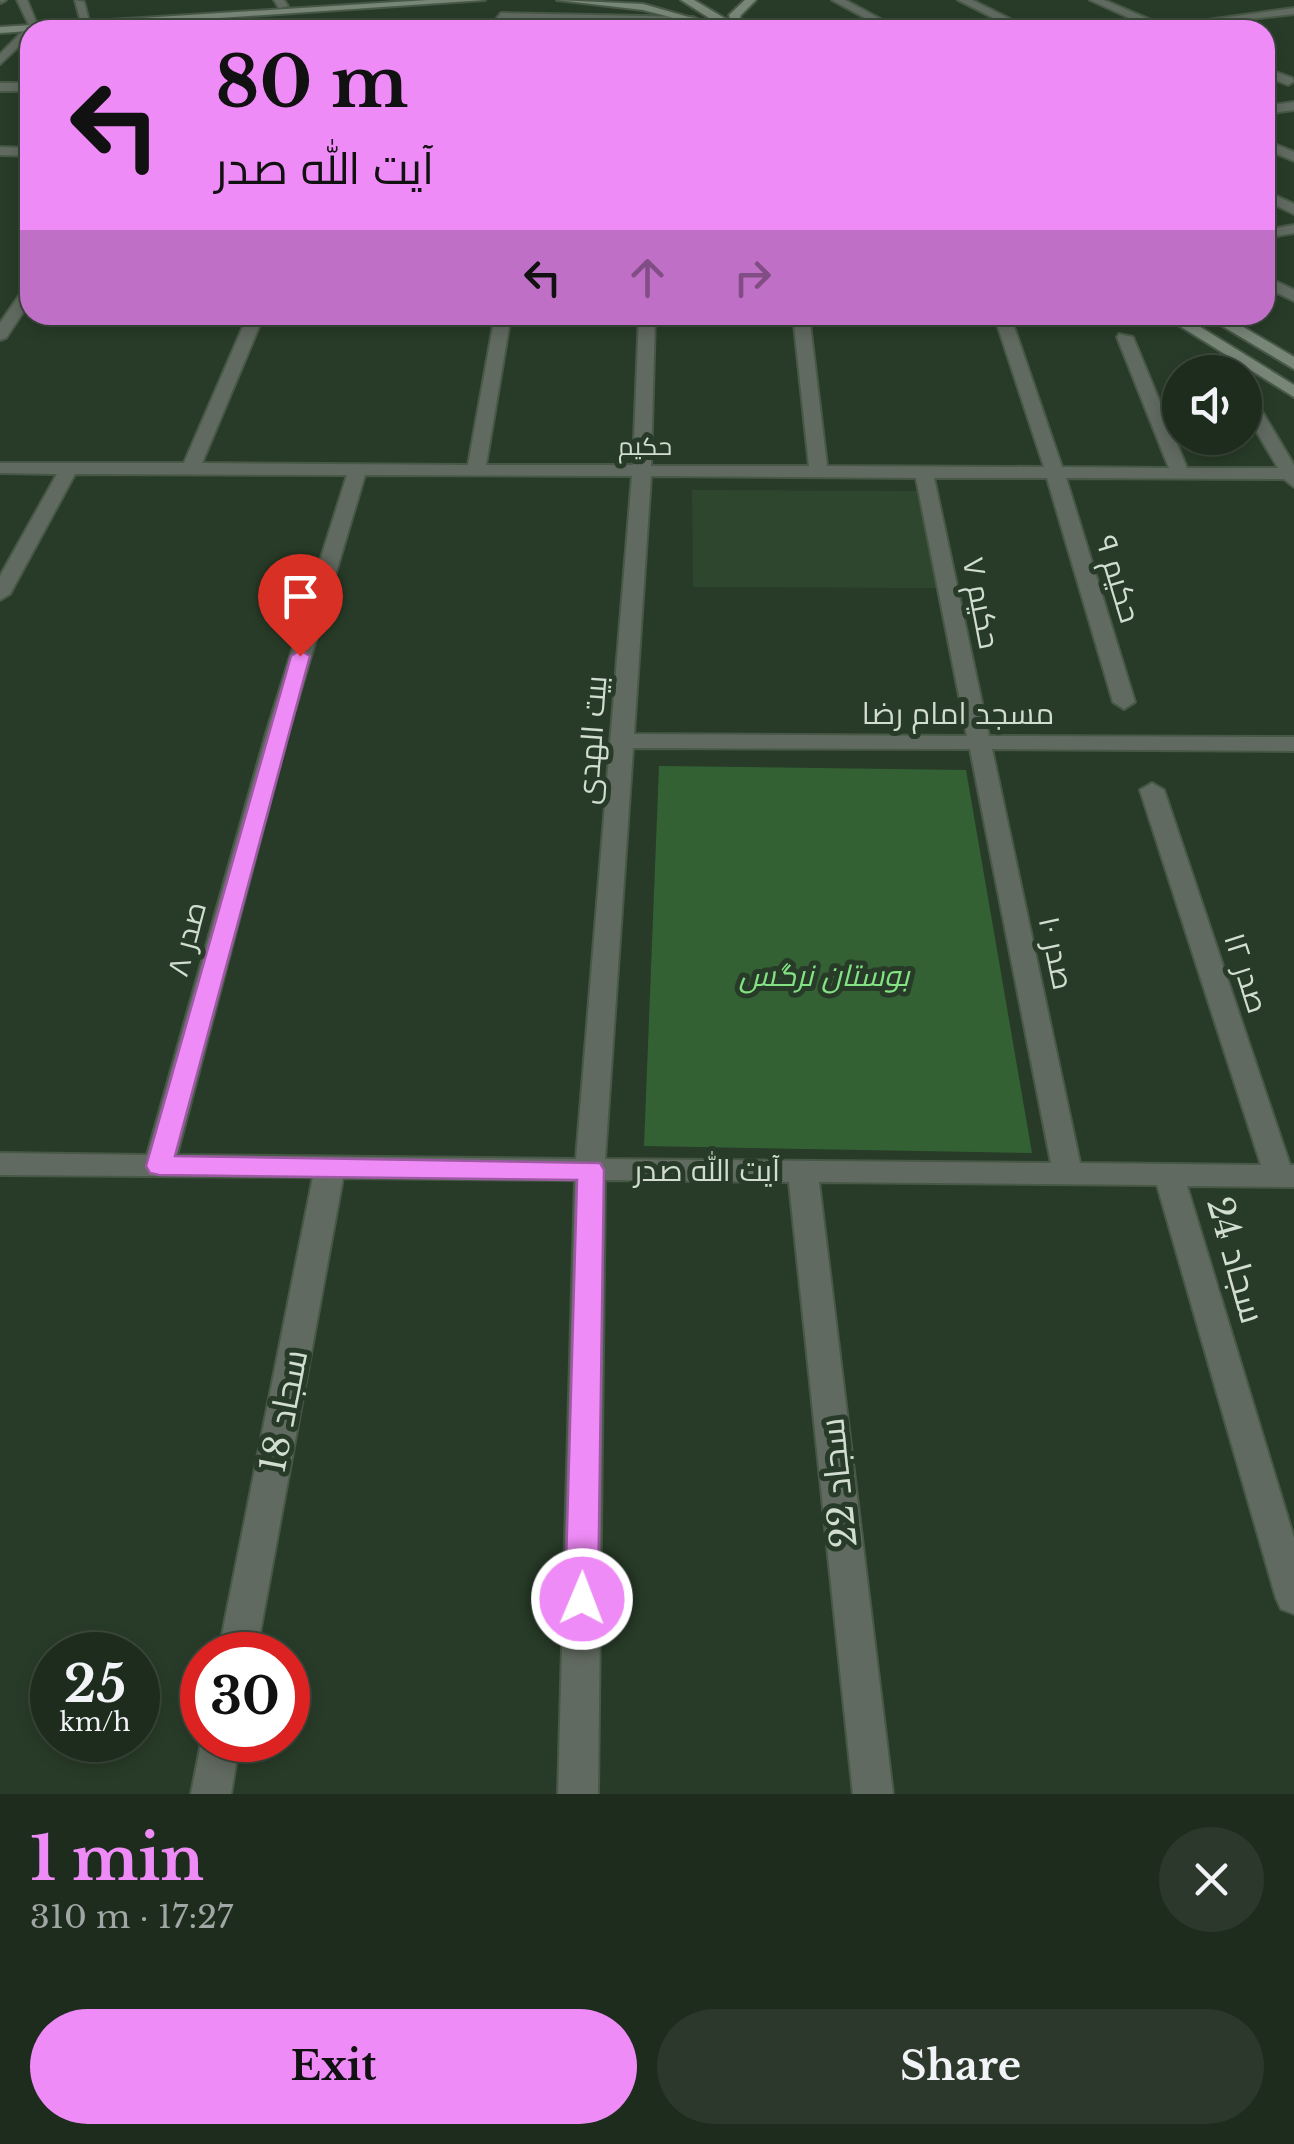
<!DOCTYPE html>
<html lang="en">
<head>
<meta charset="utf-8">
<style>
	:root { --surface:#1e2c1e; --page:#2b382b; --text:#f1f3f6; --muted:#a1a7a4; --line:#3c483c; --accent:#ef8bf7 }
	body { margin:0; font-family:"Libre Baskerville",Cairo,serif; background:var(--page); color:var(--text); height:100vh; display:flex; flex-direction:column; font-size:38px; white-space:nowrap }
	* { box-sizing:border-box; margin:0 }
	p { font-size:32px; color:var(--muted) }
	.icon { flex:none; width:55px; height:55px; fill:none; stroke:currentColor; stroke-width:2; stroke-linecap:round; stroke-linejoin:round }
	.map { position:relative; height:1794px; overflow:hidden }
	.details { display:flex; flex-direction:column; background:var(--surface); flex:1 }
	.details>* { flex:none }
	.top-card { position:absolute; left:20px; top:20px; width:1255px; height:305px; border-radius:30px; box-shadow:0 5px 15px #0003,0 0 0 2px var(--line); background:#ef8bf7; color:#111; overflow:hidden }
	.buttons { position:absolute; left:1162px; top:355px; display:grid; gap:20px }
	.buttons a { display:grid; place-items:center; width:100px; height:100px; border-radius:50%; background:var(--surface); box-shadow:0 5px 15px #0003,0 0 0 2px var(--line); font-size:50px }
	.speed { position:absolute; left:30px; top:1632px; display:flex; gap:20px; font-size:50px; font-weight:700; text-align:center }
	.speed>* { display:grid; place-content:center; width:130px; height:130px; border-radius:50%; background:var(--surface); box-shadow:0 5px 15px #0003,0 0 0 2px var(--line); line-height:1 }
	.speed small { font-size:25px; font-weight:400 }
	.speed .limit { border:15px solid #d22; background:#fff; color:#111 }
	.pin { position:absolute; display:grid; place-items:center; width:85px; height:85px; color:#fff; margin:-102px -42px; border-radius:50% 50% 50% 0; rotate:-45deg; box-shadow:0 0 10px #0007 }
	.pin .icon { rotate:45deg }
	.me { position:absolute; width:110px; margin:-55px; rotate:1deg; stroke-linejoin:round; filter:drop-shadow(0 0 8px #0008) }
	.turn { display:flex; align-items:center; gap:35px; height:210px; padding:0 30px; font-size:45px }
	.turn .icon { width:130px; height:130px; stroke-width:2.5 }
	.turn b { display:block; font-size:70px; line-height:85px }
	.lanes { display:flex; align-items:center; height:95px; padding:0 30px; background:#0003; justify-content:center; gap:50px; direction:ltr }
	.lanes .off { opacity:.35 }
	.round { display:grid; place-items:center; flex:none; width:105px; height:105px; border-radius:52px; background:var(--page) }
	.head { display:flex; align-items:center; justify-content:space-between; height:170px; padding:0 30px }
	h1 { font-size:60px; font-weight:800; line-height:75px; color:var(--accent) }
	.cta { display:flex; gap:20px; margin-top:auto; padding:20px 30px }
	.cta a { flex:1; height:115px; border-radius:60px; background:var(--accent); color:#111; font-size:40px; font-weight:800; line-height:115px; text-align:center }
	.cta a+a { background:var(--page); color:var(--text) }
	.map>svg:first-child { display:block }
	.built { fill:#2e462e }
	.green { fill:#336134 }
	.lines { fill:none; stroke-linecap:round; stroke-linejoin:round }
	.minor-casing { stroke:#475846; stroke-width:4 }
	.secondary-casing { stroke:#475846; stroke-width:4 }
	.minor { fill:#616a60; fill-rule:evenodd }
	.secondary { fill:#788678; fill-rule:evenodd }
	.route { fill:#ef8bf7; stroke:#9b5aa1; stroke-width:2.5 }
	.labels { text-anchor:middle; stroke-width:10; stroke-linejoin:round; paint-order:stroke }
	.far-street-label { font-size:25px; fill:#d2ddd1; stroke:#283b28 }
	.street-label { font-size:30px; fill:#d2ddd1; stroke:#283b28 }
	.park-label { font-size:30px; font-style:italic; fill:#82e284; stroke:#283b28 }
	.near-street-label { font-size:35px; fill:#d2ddd1; stroke:#283b28 }
</style>
</head>
<body>
<div class="map">
<svg width="1294" height="1794" viewBox="0 0 1294 1794">
	<rect width="100%" height="100%" fill="#283b28"/>
	<!-- built -->
	<polygon class="built" points="692,490 917,491 937,588 693,587"/>
	<!-- green -->
	<polygon class="green" points="659,766 966,770 1032,1153 644,1146"/>
	<g class="lines">
		<defs>
			<g id="minor">
				<polygon points="0,0 6,0 1,3"/>
				<polygon points="17,0 27,0 36,22 32,25 37,28 30,30 30,36 0,64 0,54 29,25"/>
				<polygon points="75,0 84,2 89,21 80,19"/>
				<polygon points="274,0 284,0 288,6 279,8"/>
				<polygon points="832,0 845,0 901,30 887,30"/>
				<polygon points="958,0 972,0 1032,30 1017,30"/>
				<polygon points="1090,0 1104,0 1165,26 1294,8 1294,14 1156,30"/>
				<polygon points="501,13 693,17 699,20 693,23 497,18"/>
				<polygon points="161,18 169,18 183,30 170,30"/>
				<polygon points="459,24 464,30 310,30 316,27"/>
				<polygon points="1265,68 1292,78 1294,81 1288,85 1265,76"/>
				<rect x="0" y="83" width="30" height="8"/>
				<polygon points="1294,102 1294,110 1265,114 1265,106"/>
				<polygon points="1265,140 1294,152 1294,161 1265,149"/>
				<polygon points="0,147 30,148 30,156 0,155"/>
				<polygon points="1265,191 1294,204 1294,214 1265,200"/>
				<polygon points="1294,225 1294,233 1265,238 1265,230"/>
				<polygon points="1265,276 1294,290 1294,301 1265,287"/>
				<polygon points="30,285 30,302 6,338 0,340 0,323 25,287"/>
				<path d="M248 315H264L202 463 468 465 495 315H511L486 465H633L639 315H655L651 466H809L793 315H809L827 466 1044 467 994 315H1010L1062 467 1169 468 1117 337 1119 334 1133 337 1187 468H1278L1245 412 1260 408 1294 465V487L1284 479 1066 478 1135 702 1124 709 1113 702 1047 478H934L989 736 1294 737V751L992 749 1080 1163 1261 1165 1140 790 1152 783 1164 790 1290 1165H1294V1187L1187 1186 1294 1538V1614L1281 1609 1276 1598 1157 1185 819 1182 893 1794H853L789 1182 605 1180 598 1794H558L575 1180 343 1178 256 1655H218L313 1177 0 1175V1153L147 1155 267 730 347 475 75 474 10 594 0 600V576L57 474 0 473V463H184ZM365 475 632 476 576 1159 177 1155 289 730ZM651 476 916 478 967 736 634 734ZM633 748 970 749 1051 1163 605 1159Z"/>
				<polygon points="202,1738 240,1740 231,1794 191,1794"/>
			</g>
			<g id="secondary">
				<polygon points="428,0 485,0 0,33 0,27"/>
				<polygon points="557,0 643,4 699,20 693,23 643,10"/>
				<polygon points="681,0 694,0 731,22 729,15 745,0 756,0 740,16 745,30 728,30"/>
				<polygon points="1162,315 1181,315 1294,385 1294,397"/>
				<polygon points="1204,315 1223,315 1294,357 1294,369"/>
			</g>
		</defs>
		<!-- minor casing -->
		<use href="#minor" class="minor-casing"/>
		<!-- secondary casing -->
		<use href="#secondary" class="secondary-casing"/>
		<!-- minor -->
		<use href="#minor" class="minor"/>
		<!-- secondary -->
		<use href="#secondary" class="secondary"/>
	</g>
	<!-- route -->
	<polygon class="route" points="300,650 310,656 175,1156 600,1163 604,1170 598,1599 593,1609 582,1614 570,1609 565,1599 577,1180 159,1175 150,1173 146,1166 291,656"/>
	<g class="labels">
		<!-- far-street labels -->
		<g class="far-street-label">
			<text x="645" y="455">حکیم</text>
		</g>
		<!-- street labels -->
		<g class="street-label">
			<text transform="translate(1118 579) rotate(73)" y="10">حکیم ۹</text>
			<text transform="translate(981 603) rotate(79)" y="10">حکیم ۷</text>
			<text x="958" y="724">مسجد امام رضا</text>
			<text transform="translate(592 740) rotate(-86)" y="10">بیت الهدی</text>
			<text transform="translate(187 939) rotate(-75)" y="10">صدر ۸</text>
			<text transform="translate(1056 953) rotate(78)" y="10">صدر ۱۰</text>
			<text transform="translate(1246 973) rotate(72)" y="10">صدر ۱۲</text>
			<text x="707" y="1181">آیت الله صدر</text>
		</g>
		<!-- park labels -->
		<g class="park-label">
			<text x="824" y="986">بوستان نرگس</text>
		</g>
		<!-- near-street labels -->
		<g class="near-street-label">
			<text transform="translate(1236 1260) rotate(74)" y="12">سجاد 24</text>
			<text transform="translate(284 1411) rotate(-79)" y="12">سجاد 18</text>
			<text transform="translate(838 1483) rotate(-96)" y="12">سجاد 22</text>
		</g>
	</g>
</svg>
<div class="buttons">
<a><svg class="icon" aria-label="sound" viewBox="0 0 24 24"><path d="M4 9h4l5-4v14l-5-4H4zM17 9q2 3 0 6"/></svg></a>
</div>
<div class="speed"><div>25<small>km/h</small></div><div class="limit">30</div></div>
<div class="pin" style="left:300px;top:656px;background:#d93025"><svg class="icon" aria-label="arrive" viewBox="0 0 24 24"><path d="M6 21V4h12l-3 4 3 4H6"/></svg></div>
<svg class="me" style="left:582px;top:1599px" viewBox="-20 -20 40 40"><circle r="17" fill="#ef8bf7" stroke="#fff" stroke-width="3"/><path d="M0-11L8 9 0 5-8 9z" fill="#fff"/></svg>
<div class="top-card">
<div class="turn"><svg class="icon" aria-label="left" viewBox="0 0 24 24"><path d="M17 20v-9H6M10 6l-5 5 5 5"/></svg><div><b>80 m</b>آیت الله صدر</div></div>
<div class="lanes"><svg class="icon" aria-label="left" viewBox="0 0 24 24"><path d="M17 20v-9H6M10 6l-5 5 5 5"/></svg><svg class="icon off" aria-label="ahead" viewBox="0 0 24 24"><path d="M12 20V5M6 11l6-6 6 6"/></svg><svg class="icon off" aria-label="right" viewBox="0 0 24 24"><path d="M7 20v-9h11M14 6l5 5-5 5"/></svg></div>
</div>
</div>
<section class="details">
<div class="head"><div><h1>1 min</h1><p>310 m · 17:27</p></div><a class="round"><svg class="icon" aria-label="close" viewBox="0 0 24 24"><path d="M6 6l12 12M18 6L6 18"/></svg></a></div>
<div class="cta"><a>Exit</a><a>Share</a></div>
</section>
</body>
</html>
